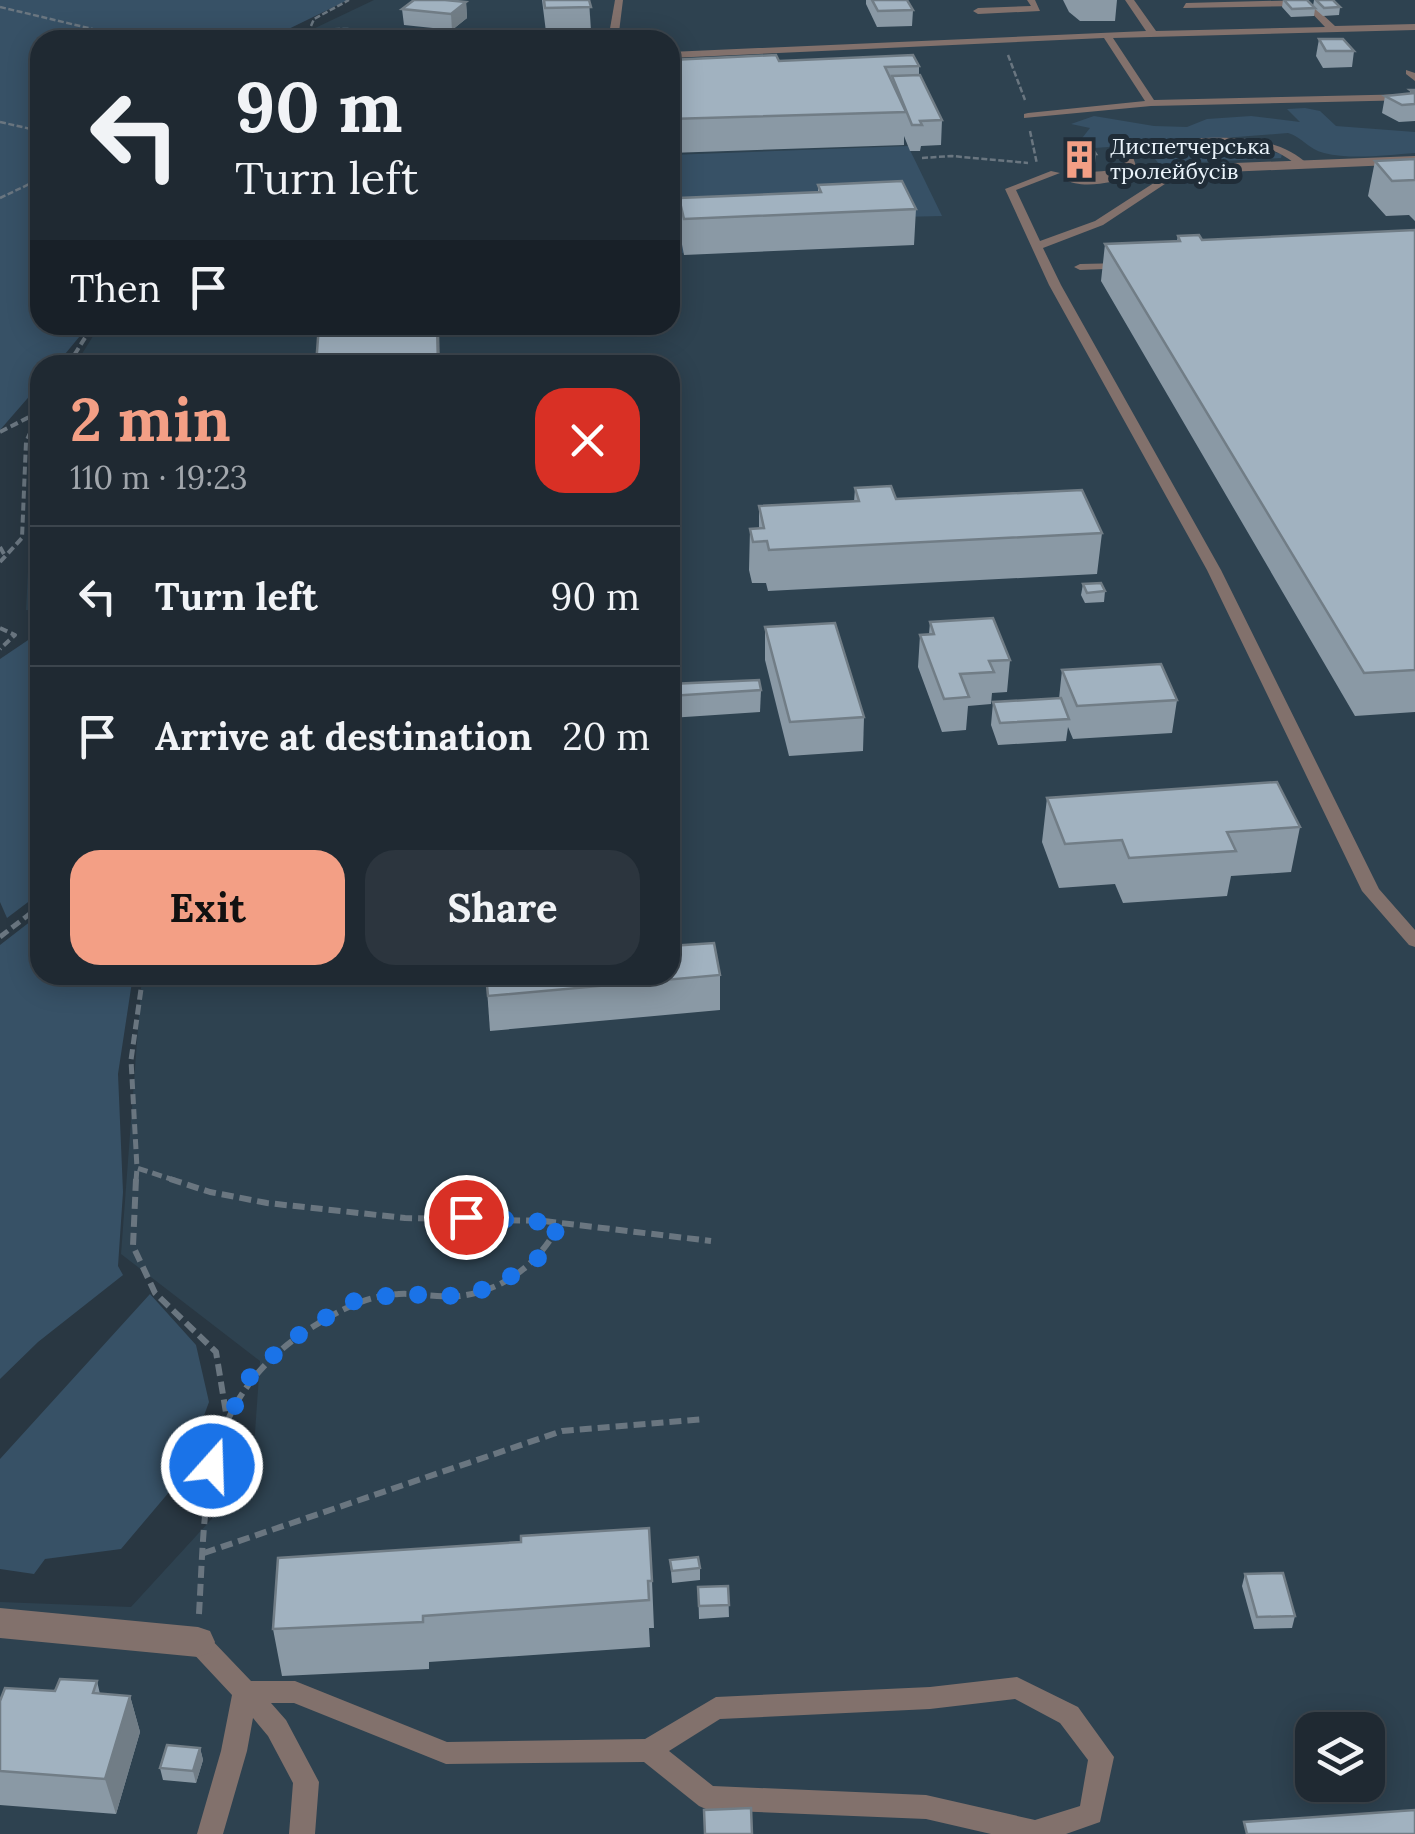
<!DOCTYPE html>
<html lang="en">
<head>
<meta charset="utf-8">
<style>
	:root { --surface:#1f2932; --page:#2c353e; --text:#f1f3f6; --muted:#a1a6ac; --line:#3c454d; --accent:#f39f85 }
	body { margin:0; font-family:Lora,serif; background:var(--page); color:var(--text); height:100vh; display:flex; flex-direction:column; font-size:38px; white-space:nowrap }
	* { box-sizing:border-box; margin:0 }
	p { font-size:32px; color:var(--muted) }
	.icon { flex:none; width:55px; height:55px; fill:none; stroke:currentColor; stroke-width:2; stroke-linecap:round; stroke-linejoin:round }
	.map { position:relative; flex:1; overflow:hidden }
	.details { position:absolute; left:30px; top:355px; width:650px; height:630px; display:flex; flex-direction:column; background:var(--surface); border-radius:30px; box-shadow:0 5px 25px #0003,0 0 0 2px var(--line) }
	.details>* { flex:none }
	.banner { position:absolute; left:30px; top:30px; width:650px; height:305px; border-radius:30px; box-shadow:0 5px 25px #0003,0 0 0 2px var(--line); background:#1f2932; color:var(--text); overflow:hidden }
	.buttons { position:absolute; left:1295px; top:1712px; display:grid; gap:20px }
	.buttons a { display:grid; place-items:center; width:90px; height:90px; border-radius:20px; background:var(--surface); box-shadow:0 5px 25px #0003,0 0 0 2px var(--line); font-size:50px }
	.pin { position:absolute; display:grid; place-items:center; width:85px; height:85px; color:#fff; margin:-42px; border:5px solid #fff; border-radius:50%; box-shadow:0 2px 10px #0007 }
	.me { position:absolute; width:110px; margin:-55px; rotate:20deg; stroke-linejoin:round; filter:drop-shadow(0 0 8px #0008) }
	.turn { display:flex; align-items:center; gap:35px; height:210px; padding:0 40px; font-size:45px }
	.turn .icon { width:130px; height:130px; stroke-width:2.5 }
	.turn b { display:block; font-size:70px; line-height:85px }
	.then { display:flex; align-items:center; height:95px; padding:0 40px; background:#0003; gap:20px; font-size:38px }
	.round { display:grid; place-items:center; flex:none; width:105px; height:105px; border-radius:30px; background:var(--page) }
	.head { display:flex; align-items:center; justify-content:space-between; height:170px; padding:0 40px }
	h1 { font-size:60px; font-weight:700; line-height:75px; color:var(--accent) }
	.action { display:flex; gap:20px; margin-top:auto; padding:20px 40px }
	.action a { flex:1; height:115px; border-radius:30px; background:var(--accent); color:#111; font-size:40px; font-weight:700; line-height:115px; text-align:center }
	.action a+a { background:var(--page); color:var(--text) }
	ul { padding:0; list-style:none }
	li { display:flex; align-items:center; gap:30px; height:140px; padding:0 40px; border-top:2px solid var(--line) }
	li div { flex:1 }
	li b { display:block; font-size:38px }
	li em { font-style:normal }
	.map>svg:first-child { display:block }
	.built { fill:#2e4250; fill-rule:evenodd }
	.green { fill:#375166 }
	.lines { fill:none; stroke-linecap:round; stroke-linejoin:round }
	.path-far3 { stroke:#6a7680; stroke-width:2.5; stroke-dasharray:6 2.5; stroke-linecap:butt }
	.path-far2 { stroke:#6a7680; stroke-width:4; stroke-dasharray:8 4; stroke-linecap:butt }
	.path-far1 { stroke:#6a7680; stroke-width:5; stroke-dasharray:10 5; stroke-linecap:butt }
	.path { stroke:#6a7680; stroke-width:6; stroke-dasharray:12 6; stroke-linecap:butt }
	.lane { fill:#82716c; fill-rule:evenodd }
	.street { fill:#82716c; fill-rule:evenodd }
	.wall { fill:#8a99a5 }
	.shaded-wall { fill:#717d86 }
	.building { fill:#a1b2c0; stroke:#717d86; stroke-width:2.5 }
	.route { stroke:#1a73e8; stroke-width:18; stroke-dasharray:0 32.4 }
	.labels { text-anchor:middle; stroke-width:10; stroke-linejoin:round; paint-order:stroke }
	.far-poi-label { font-size:22px; fill:#ebf4fb; stroke:#202d38; text-anchor:start }
</style>
</head>
<body>
<div class="map">
<svg width="1415" height="1834" viewBox="0 0 1415 1834">
	<rect width="100%" height="100%" fill="#293742"/>
	<!-- built -->
	<g class="built">
		<path d="M374 0H1415V1834H0V1602L131 1607 252 1475 260 1361 121 1254 142 975H670V365H75L100 325H670V40H290ZM1312 1730H1368V1785H1312Z"/>
		<polygon points="40,424 40,610 26,610 35,432"/>
	</g>
	<!-- green -->
	<g class="green">
		<polygon points="0,0 348,0 266,40 40,40 40,325 89,325 56,365 40,365 40,384 0,430"/>
		<path d="M1305 108 1320 111 1336 126 1415 132V153C1387 155 1351 160 1324 153 1308 149 1302 137 1288 133L1095 148 1079 142 1090 128 1071 124 1094 116 1154 126 1187 127 1207 119 1251 116 1300 122 1287 109Z"/>
		<polygon points="908,146 942,216 900,217 670,255 670,155"/>
		<polygon points="1243,146 1282,154 1281,158 1159,164 1152,155 1189,148"/>
		<polygon points="40,632 40,893 7,918 0,902 0,659"/>
		<polygon points="40,914 40,975 133,975 118,1074 123,1192 118,1266 123,1275 38,1342 0,1379 0,945"/>
		<polygon points="150,1294 196,1345 209,1402 181,1478 121,1549 45,1559 34,1574 0,1569 0,1459"/>
	</g>
	<g class="lines">
		<!-- path-far3 -->
		<g class="path-far3">
			<polyline points="0,7 139,40"/>
			<polyline points="311,26 314,19 349,0"/>
			<path d="M267 40C330 20 391 32 455 40"/>
			<polyline points="1008,55 1025,100"/>
			<polyline points="0,122 40,131"/>
			<polyline points="1030,131 1037,164"/>
			<polyline points="922,158 952,156 1028,163"/>
			<polyline points="0,198 40,179"/>
		</g>
		<!-- path-far2 -->
		<g class="path-far2">
			<polyline points="68,365 93,325"/>
			<polyline points="0,432 37,413"/>
			<polyline points="0,547 5,556"/>
			<polyline points="0,562 22,538 26,442 40,411"/>
			<polyline points="0,628 15,635 0,649"/>
		</g>
		<!-- path-far1 -->
		<g class="path-far1">
			<polyline points="0,937 40,906"/>
			<polyline points="143,975 131,1060 137,1168 177,1181"/>
			<polyline points="136,1181 137,1168"/>
		</g>
		<!-- path -->
		<g class="path">
			<polyline points="136,1179 133,1246 155,1293 216,1352 227,1419"/>
			<polyline points="170,1179 210,1192 267,1203 405,1218 544,1221 711,1241"/>
			<polyline points="204,1553 562,1431 705,1419"/>
			<path d="M199 1614C206 1494 200 1397 314 1326 342 1309 366 1296 399 1294 419 1293 440 1298 460 1296 506 1290 540 1262 560 1223"/>
		</g>
		<!-- lane -->
		<g class="lane">
			<polygon points="615,0 623,0 618,40 608,40"/>
			<polygon points="1027,0 1035,0 1040,11 978,14 973,11 978,8 1031,6"/>
			<polygon points="1125,0 1134,0 1156,31 1325,27 1305,6 1183,8 1186,3 1307,0 1335,26 1415,24 1415,30 1113,38 1154,100 1415,94 1415,100 1151,106 1024,118 1024,114 1028,113 1145,101 1104,38 670,58 670,52 1146,31"/>
			<polygon points="488,34 494,34 496,40 486,40"/>
			<polygon points="1406,70 1415,73 1415,81 1406,74"/>
			<path d="M1204 138C1242 137 1280 138 1309 165L1300 167C1289 159 1279 152 1266 148 1239 141 1154 142 1133 157L1138 172 1133 175 1128 172 1122 156 1140 144Z"/>
			<polygon points="1177,168 1186,170 1103,225 1043,248 1061,285 1221,570 1379,889 1415,930 1415,947 1409,945 1362,891 1207,570 1049,285 1005,189 1051,171 1060,173 1016,190 1040,241 1095,221"/>
			<polygon points="1125,263 1131,266 1129,268 1080,270 1074,267 1080,264"/>
			<path d="M198 1631 207 1635 251 1681H295L447 1742 645 1739 716 1697 930 1687 1017 1677 1078 1707 1114 1757 1100 1822 1066 1834H991L926 1819 708 1810 699 1806 644 1762 446 1764 294 1703H271L286 1720 319 1782 315 1834H289L293 1783 268 1736 253 1718 247 1751 223 1834H197L221 1751 232 1695 189 1649 186 1642 189 1635ZM1015 1699 1060 1723 1088 1760 1080 1806 1035 1820 926 1795 713 1786 669 1751 720 1719 930 1709Z"/>
		</g>
		<!-- street -->
		<g class="street">
			<path d="M1415 156V164L1134 176C1114 182 1082 190 1064 179 1081 169 1112 173 1133 167Z"/>
			<polygon points="0,1608 198,1627 210,1631 215,1642 210,1653 198,1657 0,1638"/>
		</g>
	</g>
	<!-- wall -->
	<g class="wall">
		<polygon points="542,0 589,0 591,31 546,32"/>
		<polygon points="866,0 907,0 913,10 912,26 877,27 866,4"/>
		<polygon points="1063,0 1117,0 1115,21 1080,21 1069,12"/>
		<polygon points="1283,0 1307,0 1313,6 1314,0 1333,0 1340,7 1339,15 1323,16 1315,9 1314,16 1291,17 1282,7"/>
		<polygon points="466,2 467,18 452,30 404,25 402,9"/>
		<polygon points="1319,39 1354,51 1352,67 1323,68 1316,56"/>
		<polygon points="670,60 779,61 919,66 919,75 942,120 941,145 921,146 920,151 910,151 904,136 904,145 670,153"/>
		<polygon points="1410,90 1415,90 1415,121 1399,122 1382,113 1385,96 1410,93"/>
		<polygon points="1066,146 1096,154 1095,163 1071,164 1065,155"/>
		<polygon points="1415,159 1415,221 1409,215 1386,216 1368,196 1375,161"/>
		<polygon points="818,185 916,209 914,245 684,255 680,234 679,198 818,193"/>
		<polygon points="1415,230 1415,712 1355,716 1101,281 1105,244 1177,241 1178,236 1202,240"/>
		<polygon points="855,488 896,499 1102,533 1097,574 768,591 766,583 752,583 749,570 750,529 759,528 759,506 854,502"/>
		<polygon points="1083,584 1105,591 1104,602 1085,603 1081,595"/>
		<polygon points="930,622 1010,660 1007,692 992,693 991,704 968,706 966,730 942,732 918,667 920,635 929,634"/>
		<polygon points="765,627 864,717 863,751 789,756 765,660"/>
		<polygon points="1062,670 1177,700 1172,733 1073,739 1068,727 1066,741 998,745 991,725 993,702 1059,699"/>
		<polygon points="670,684 761,690 760,712 670,718"/>
		<polygon points="1047,798 1300,827 1291,872 1231,876 1227,896 1123,903 1115,884 1059,888 1042,842"/>
		<polygon points="486,975 720,975 720,1010 490,1031"/>
		<polygon points="670,1560 700,1568 700,1580 672,1583"/>
		<polygon points="1245,1574 1295,1616 1292,1628 1254,1629 1242,1586"/>
		<polygon points="652,1581 654,1628 649,1628 650,1647 429,1662 429,1669 282,1676 273,1629"/>
		<polygon points="728,1586 729,1617 699,1619 698,1587"/>
		<polygon points="97,1681 100,1694 130,1696 140,1732 116,1814 0,1805 0,1701"/>
		<polygon points="200,1748 203,1760 196,1783 163,1780 160,1768"/>
	</g>
	<!-- shaded-wall -->
	<g class="shaded-wall">
		<polygon points="466,2 467,18 452,30 451,14"/>
		<polygon points="437,325 439,325 440,365 438,365"/>
		<polygon points="130,1696 140,1732 116,1814 105,1779"/>
		<polygon points="200,1748 203,1760 196,1783 193,1771"/>
	</g>
	<!-- building -->
	<g class="building">
		<polygon points="414,0 445,0 466,2 451,14 402,9"/>
		<polygon points="544,0 589,0 591,7 545,8"/>
		<polygon points="872,0 907,0 913,10 878,11"/>
		<polygon points="1284,0 1307,0 1315,8 1292,9"/>
		<polygon points="1316,0 1333,0 1340,7 1324,8"/>
		<polygon points="588,34 589,40 573,40 572,35"/>
		<polygon points="1319,39 1343,39 1354,51 1326,51"/>
		<polygon points="776,55 779,61 913,55 919,66 885,67 906,112 670,119 670,60"/>
		<polygon points="920,75 942,120 920,121 922,125 912,125 892,76"/>
		<polygon points="1410,90 1415,90 1415,104 1402,105 1385,96 1414,93"/>
		<polygon points="1090,145 1096,154 1072,155 1066,146"/>
		<polygon points="1415,159 1415,180 1392,181 1375,161"/>
		<polygon points="902,181 916,209 684,219 679,198 821,192 818,185"/>
		<polygon points="1415,230 1415,670 1364,673 1105,244 1180,241 1178,236 1199,235 1202,240"/>
		<polygon points="319,325 437,325 438,365 316,365"/>
		<polygon points="891,486 896,499 1082,490 1102,533 769,550 767,541 753,542 750,529 764,528 759,506 859,501 855,488"/>
		<polygon points="1101,583 1105,591 1087,593 1083,584"/>
		<polygon points="993,618 1010,660 989,661 994,672 960,674 969,697 944,699 920,635 934,634 930,622"/>
		<polygon points="835,623 864,717 790,722 765,627"/>
		<polygon points="1161,664 1177,700 1077,706 1062,670"/>
		<polygon points="759,680 761,690 670,696 670,684"/>
		<polygon points="1061,698 1069,719 1000,723 993,702"/>
		<polygon points="1277,782 1300,827 1227,832 1236,851 1129,858 1122,840 1065,844 1047,798"/>
		<polygon points="714,943 720,975 488,996 486,975 670,975 670,946"/>
		<polygon points="649,1528 652,1581 648,1581 649,1600 423,1616 423,1622 273,1629 278,1558 521,1542 521,1536"/>
		<polygon points="698,1557 700,1568 672,1571 670,1560"/>
		<polygon points="1283,1573 1295,1616 1257,1617 1245,1574"/>
		<polygon points="728,1586 729,1605 699,1606 698,1587"/>
		<polygon points="60,1679 97,1681 93,1693 130,1696 105,1779 0,1771 0,1701 5,1688 55,1691"/>
		<polygon points="167,1745 200,1748 193,1771 160,1768"/>
		<polygon points="751,1808 752,1834 705,1834 704,1810"/>
		<polygon points="1415,1810 1415,1834 1247,1834 1244,1822"/>
	</g>
	<g class="lines">
		<!-- route -->
		<polyline class="route" points="212,1466 218,1440 249,1378 288,1342 350,1302 398,1294 460,1296 498,1285 544,1254 560,1223 466,1217"/>
	</g>
	<!-- icons -->
	<defs>
		<symbol id="building-bare" viewBox="-9 -9 18 18"><path d="M-4-6H4V6H1V3H-1V6H-4ZM-2.5-4.3h1.7v1.8h-1.7ZM.8-4.3h1.7v1.8H.8ZM-2.5-1h1.7V.8h-1.7ZM.8-1h1.7V.8H.8Z" fill="#f39f85" stroke="#202d38" stroke-width="2.5" paint-order="stroke"/></symbol>
	</defs>
	<g fill-rule="evenodd">
		<use href="#building-bare" x="1052" y="132" width="55" height="55"/>
	</g>
	<g class="labels">
		<!-- far-poi labels -->
		<g class="far-poi-label">
			<text x="1110" y="154">Диспетчерська<tspan x="1110" dy="25">тролейбусів</tspan></text>
		</g>
	</g>
</svg>
<div class="buttons">
<a><svg class="icon" aria-label="layers" viewBox="0 0 24 24"><path d="M12 4l9 5-9 5-9-5zM3 14l9 5 9-5"/></svg></a>
</div>
<div class="pin" style="left:466px;top:1217px;background:#d93025"><svg class="icon" aria-label="arrive" viewBox="0 0 24 24"><path d="M6 21V4h12l-3 4 3 4H6"/></svg></div>
<svg class="me" style="left:212px;top:1466px" viewBox="-20 -20 40 40"><circle r="17" fill="#1a73e8" stroke="#fff" stroke-width="3"/><path d="M0-11L8 9 0 5-8 9z" fill="#fff"/></svg>
<div class="banner">
<div class="turn"><svg class="icon" aria-label="left" viewBox="0 0 24 24"><path d="M17 20v-9H6M10 6l-5 5 5 5"/></svg><div><b>90 m</b>Turn left</div></div>
<div class="then">Then<svg class="icon" aria-label="arrive" viewBox="0 0 24 24"><path d="M6 21V4h12l-3 4 3 4H6"/></svg></div>
</div>
<section class="details">
<div class="head"><div><h1>2 min</h1><p>110 m · 19:23</p></div><a class="round" style="background:#d93025;color:#fff"><svg class="icon" aria-label="close" viewBox="0 0 24 24"><path d="M6 6l12 12M18 6L6 18"/></svg></a></div>
<ul>
<li><svg class="icon" aria-label="left" viewBox="0 0 24 24"><path d="M17 20v-9H6M10 6l-5 5 5 5"/></svg><div><b>Turn left</b></div><em>90 m</em></li>
<li><svg class="icon" aria-label="arrive" viewBox="0 0 24 24"><path d="M6 21V4h12l-3 4 3 4H6"/></svg><div><b>Arrive at destination</b></div><em>20 m</em></li>
</ul>
<div class="action"><a>Exit</a><a>Share</a></div>
</section>
</div>
</body>
</html>
